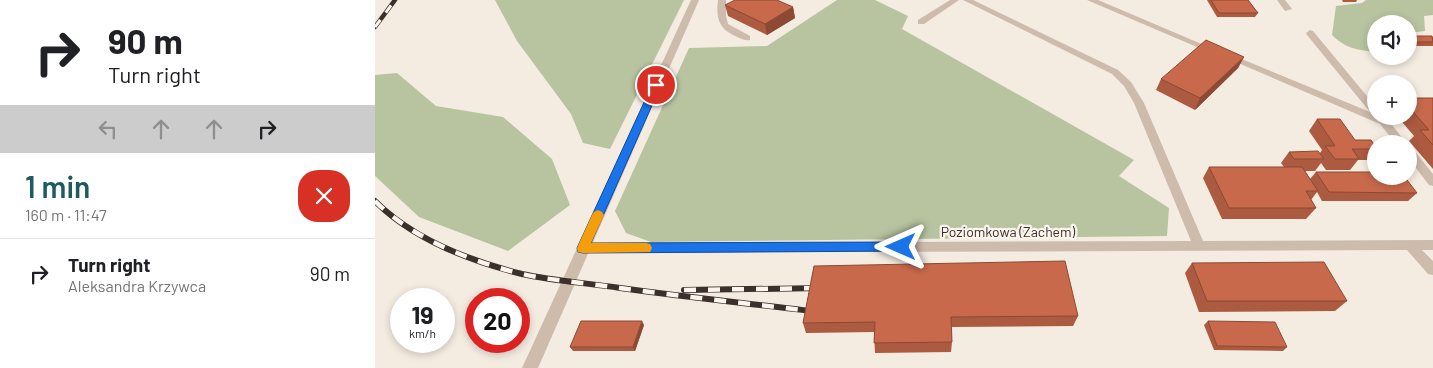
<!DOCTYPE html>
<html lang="en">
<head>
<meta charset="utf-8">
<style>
	:root { --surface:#fff; --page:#f6f6f6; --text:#202124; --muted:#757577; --line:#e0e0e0; --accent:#1f5a5e }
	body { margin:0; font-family:Barlow,sans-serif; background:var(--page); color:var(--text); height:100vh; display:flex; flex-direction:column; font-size:19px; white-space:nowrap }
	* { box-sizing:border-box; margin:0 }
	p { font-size:16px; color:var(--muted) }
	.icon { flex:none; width:28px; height:28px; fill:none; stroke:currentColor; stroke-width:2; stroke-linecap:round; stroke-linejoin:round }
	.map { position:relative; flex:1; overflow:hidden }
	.details { display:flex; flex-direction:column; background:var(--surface); width:375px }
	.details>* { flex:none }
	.hud { background:#fff; color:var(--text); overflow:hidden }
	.buttons { position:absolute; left:992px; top:15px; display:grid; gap:10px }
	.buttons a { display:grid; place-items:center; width:50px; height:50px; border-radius:50%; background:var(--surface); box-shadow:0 2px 8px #0003; font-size:25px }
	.speed { position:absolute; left:15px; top:288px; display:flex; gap:10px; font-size:25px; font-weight:700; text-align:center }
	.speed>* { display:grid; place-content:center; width:65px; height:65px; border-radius:50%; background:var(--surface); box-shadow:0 2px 8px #0003; line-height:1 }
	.speed small { font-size:12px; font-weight:400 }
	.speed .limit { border:8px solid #d22; background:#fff; color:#111 }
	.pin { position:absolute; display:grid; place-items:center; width:42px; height:42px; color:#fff; margin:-21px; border:2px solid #fff; border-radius:50%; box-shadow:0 1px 5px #0007 }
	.me { position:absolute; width:55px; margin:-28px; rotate:270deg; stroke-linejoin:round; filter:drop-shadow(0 0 4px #0008) }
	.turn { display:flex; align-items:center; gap:18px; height:105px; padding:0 25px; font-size:22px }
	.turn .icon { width:65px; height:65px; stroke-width:2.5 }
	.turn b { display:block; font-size:35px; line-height:42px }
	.lanes { display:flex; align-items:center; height:48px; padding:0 25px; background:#0003; justify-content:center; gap:25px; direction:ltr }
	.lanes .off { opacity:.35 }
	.round { display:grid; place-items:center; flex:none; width:52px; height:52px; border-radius:20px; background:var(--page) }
	.headline { display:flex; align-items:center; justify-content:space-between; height:85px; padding:0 25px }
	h1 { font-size:30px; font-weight:600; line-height:38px; color:var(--accent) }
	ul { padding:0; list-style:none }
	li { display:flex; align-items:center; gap:15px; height:70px; padding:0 25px; border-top:1px solid var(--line) }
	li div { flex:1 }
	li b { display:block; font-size:19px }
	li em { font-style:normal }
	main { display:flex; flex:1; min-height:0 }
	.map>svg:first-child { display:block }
	.green { fill:#b8c4a0 }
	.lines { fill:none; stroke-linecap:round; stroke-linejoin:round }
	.service { fill:#cdbbac; fill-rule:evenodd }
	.minor { fill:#cdbbac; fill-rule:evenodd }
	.rail-far1-casing { stroke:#3b302b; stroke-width:4.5 }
	.rail-casing { stroke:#3b302b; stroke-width:6 }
	.rail-far1 { stroke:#fbf5ee; stroke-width:3; stroke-dasharray:9; stroke-linecap:butt }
	.rail { stroke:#fbf5ee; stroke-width:4.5; stroke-dasharray:12; stroke-linecap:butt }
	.wall { fill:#ac5a40 }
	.shaded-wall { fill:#8c4a34 }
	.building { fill:#c8694b; stroke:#8c4a34 }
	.route { fill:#1a73e8; stroke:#114b97 }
	.slow { fill:#f59e0b }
	.labels { text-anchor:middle; stroke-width:4.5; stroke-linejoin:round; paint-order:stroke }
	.street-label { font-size:14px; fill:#3b302b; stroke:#fbf5ee }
</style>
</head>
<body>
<main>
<section class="details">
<div class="hud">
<div class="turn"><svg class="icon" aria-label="right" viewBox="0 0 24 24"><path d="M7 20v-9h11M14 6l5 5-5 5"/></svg><div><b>90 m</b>Turn right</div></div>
<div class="lanes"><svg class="icon off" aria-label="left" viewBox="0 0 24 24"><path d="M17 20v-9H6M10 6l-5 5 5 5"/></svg><svg class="icon off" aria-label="ahead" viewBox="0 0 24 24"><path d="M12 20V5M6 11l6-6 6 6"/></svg><svg class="icon off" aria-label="ahead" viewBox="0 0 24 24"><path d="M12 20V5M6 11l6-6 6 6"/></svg><svg class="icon" aria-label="right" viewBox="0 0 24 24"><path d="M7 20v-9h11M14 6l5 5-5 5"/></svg></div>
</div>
<div class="headline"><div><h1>1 min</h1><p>160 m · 11:47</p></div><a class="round" style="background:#d93025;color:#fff"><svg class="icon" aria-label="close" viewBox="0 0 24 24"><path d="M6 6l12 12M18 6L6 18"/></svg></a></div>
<ul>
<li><svg class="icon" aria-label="right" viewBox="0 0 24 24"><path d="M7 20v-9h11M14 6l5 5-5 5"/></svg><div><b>Turn right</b><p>Aleksandra Krzywca</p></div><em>90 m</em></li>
</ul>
</section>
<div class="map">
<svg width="1058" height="368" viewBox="0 0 1058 368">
	<rect width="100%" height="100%" fill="#f4ebe1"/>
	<!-- green -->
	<g class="green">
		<polygon points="120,0 309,0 235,149 208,143 196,114 142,41"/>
		<polygon points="462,0 500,0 533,16 527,29 759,160 744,176 794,208 792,236 276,242 251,233 240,211 314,48 392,46"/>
		<path d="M991 0H1058V15L1049 16 1050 31 1034 33V24H1001V52C983 50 971 49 957 35L961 6 987 3Z"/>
		<polygon points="22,73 61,106 128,117 177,159 195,205 133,251 44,217 0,176 0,75"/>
	</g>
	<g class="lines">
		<!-- service -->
		<g class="service">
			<path d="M343 0H351V16L353 24 375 36V40C369 41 365 38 360 36 343 28 341 17 343 0Z"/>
			<polygon points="575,0 584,0 549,24 543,24 543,20"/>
			<polygon points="588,0 598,0 743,70 756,82 769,103 828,241 1058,240 1058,250 1047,250 1058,261 1058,275 1053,274 1032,250 208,253 204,252 202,248 204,244 208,243 816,241 759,103 749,86 737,74"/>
			<polygon points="712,0 723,0 843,51 842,53 836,53"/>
			<polygon points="902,0 910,0 917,9 910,11"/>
			<polygon points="935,30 938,31 1001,107 1001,116 1010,116 1032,144 1021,144 1005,124 849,57 851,55 857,55 995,112 932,35 931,33"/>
			<polygon points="1034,148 1038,149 1058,174 1058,186 1054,185 1034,159"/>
		</g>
		<!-- minor -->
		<polygon class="minor" points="316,0 324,0 163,368 147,368"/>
		<defs>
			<polyline id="rail-far1" points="0,27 20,0"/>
			<g id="rail">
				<path d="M0 201C38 239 95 261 147 274 179 281 213 283 245 288 311 297 378 304 444 312"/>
				<polyline points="309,290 449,288"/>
			</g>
		</defs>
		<!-- rail-far1 casing -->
		<use href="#rail-far1" class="rail-far1-casing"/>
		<!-- rail casing -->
		<use href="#rail" class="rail-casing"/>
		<!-- rail-far1 -->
		<use href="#rail-far1" class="rail-far1"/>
		<!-- rail -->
		<use href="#rail" class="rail"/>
	</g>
	<!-- wall -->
	<g class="wall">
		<polygon points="832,0 873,0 883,13 880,17 842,17"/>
		<polygon points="967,0 982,0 981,2 968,2"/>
		<polygon points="350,5 418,7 420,18 392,35 353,16"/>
		<polygon points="1034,36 1058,37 1058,46 1034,46"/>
		<polygon points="869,57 863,68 820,110 781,90 786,79"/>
		<polygon points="1034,98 1058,98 1058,169 1034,141 1039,136 1022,116 1034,116"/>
		<polygon points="942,119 980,140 1001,147 1001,151 993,160 983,160 975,170 951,170 946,163 940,171 930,171 935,179 941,172 1042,193 1033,201 947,201 942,192 936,200 941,208 931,219 847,219 828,178 834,167 909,167 906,163 914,152 945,153 947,150 934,131"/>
		<polygon points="817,263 972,301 960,311 824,312 810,273"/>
		<polygon points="439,266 703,316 698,326 576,327 577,342 576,352 500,353 499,332 431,333 428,323"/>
		<polygon points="833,321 912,347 908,351 839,350 829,325"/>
		<polygon points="269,325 260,351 198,351 195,347"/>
	</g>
	<!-- shaded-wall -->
	<g class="shaded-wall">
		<polygon points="418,7 420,18 392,35 390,24"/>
		<polygon points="869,57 863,68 820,110 825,98"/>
		<polygon points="267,321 269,325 260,351 258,347"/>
	</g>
	<!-- building -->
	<g class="building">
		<polygon points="360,0 402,0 418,7 390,24 350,5"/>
		<polygon points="836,0 873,0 883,13 844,13"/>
		<polygon points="1034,36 1057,36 1058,42 1034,42"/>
		<polygon points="831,40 869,57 825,98 786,79"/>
		<polygon points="1034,98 1058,98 1058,145 1045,130 1054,130 1034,107"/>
		<polygon points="942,119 965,119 980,140 996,140 1001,147 1001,149 977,149 984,159 960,159 950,146 960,146"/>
		<polygon points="943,151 949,159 919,159 914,152"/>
		<polygon points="834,167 927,167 943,191 931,191 941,208 854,208"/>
		<polygon points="941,172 1001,172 1001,176 1029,176 1042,193 954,192"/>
		<polygon points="690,261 703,316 576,317 577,342 499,343 500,322 428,323 439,266"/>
		<polygon points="949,262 972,301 832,301 817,263"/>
		<polygon points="206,321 267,321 258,347 195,347"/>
		<polygon points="833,321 900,322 912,347 842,346"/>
	</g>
	<!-- route -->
	<polygon class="route" points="281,82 286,85 216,243 526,242 530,243 532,247 530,251 208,253 203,252 202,248 277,85"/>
	<!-- slow -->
	<polygon class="slow" points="223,210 227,212 229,215 216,243 271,243 275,244 277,248 275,252 208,253 203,252 202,248 217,215 219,212"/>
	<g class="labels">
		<!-- street labels -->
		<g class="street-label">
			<text x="633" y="237">Poziomkowa (Zachem)</text>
		</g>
	</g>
</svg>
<div class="buttons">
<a><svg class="icon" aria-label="sound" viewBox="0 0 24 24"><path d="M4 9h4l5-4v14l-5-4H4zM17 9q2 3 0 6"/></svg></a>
<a>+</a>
<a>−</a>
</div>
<div class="speed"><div>19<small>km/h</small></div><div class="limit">20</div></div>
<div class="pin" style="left:281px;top:85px;background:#d93025"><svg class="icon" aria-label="arrive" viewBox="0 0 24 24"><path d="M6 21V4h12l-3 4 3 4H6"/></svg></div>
<svg class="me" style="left:526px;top:247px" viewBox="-20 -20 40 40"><path d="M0-17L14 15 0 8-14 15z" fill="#1a73e8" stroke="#fff" stroke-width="4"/></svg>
</div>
</main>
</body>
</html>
